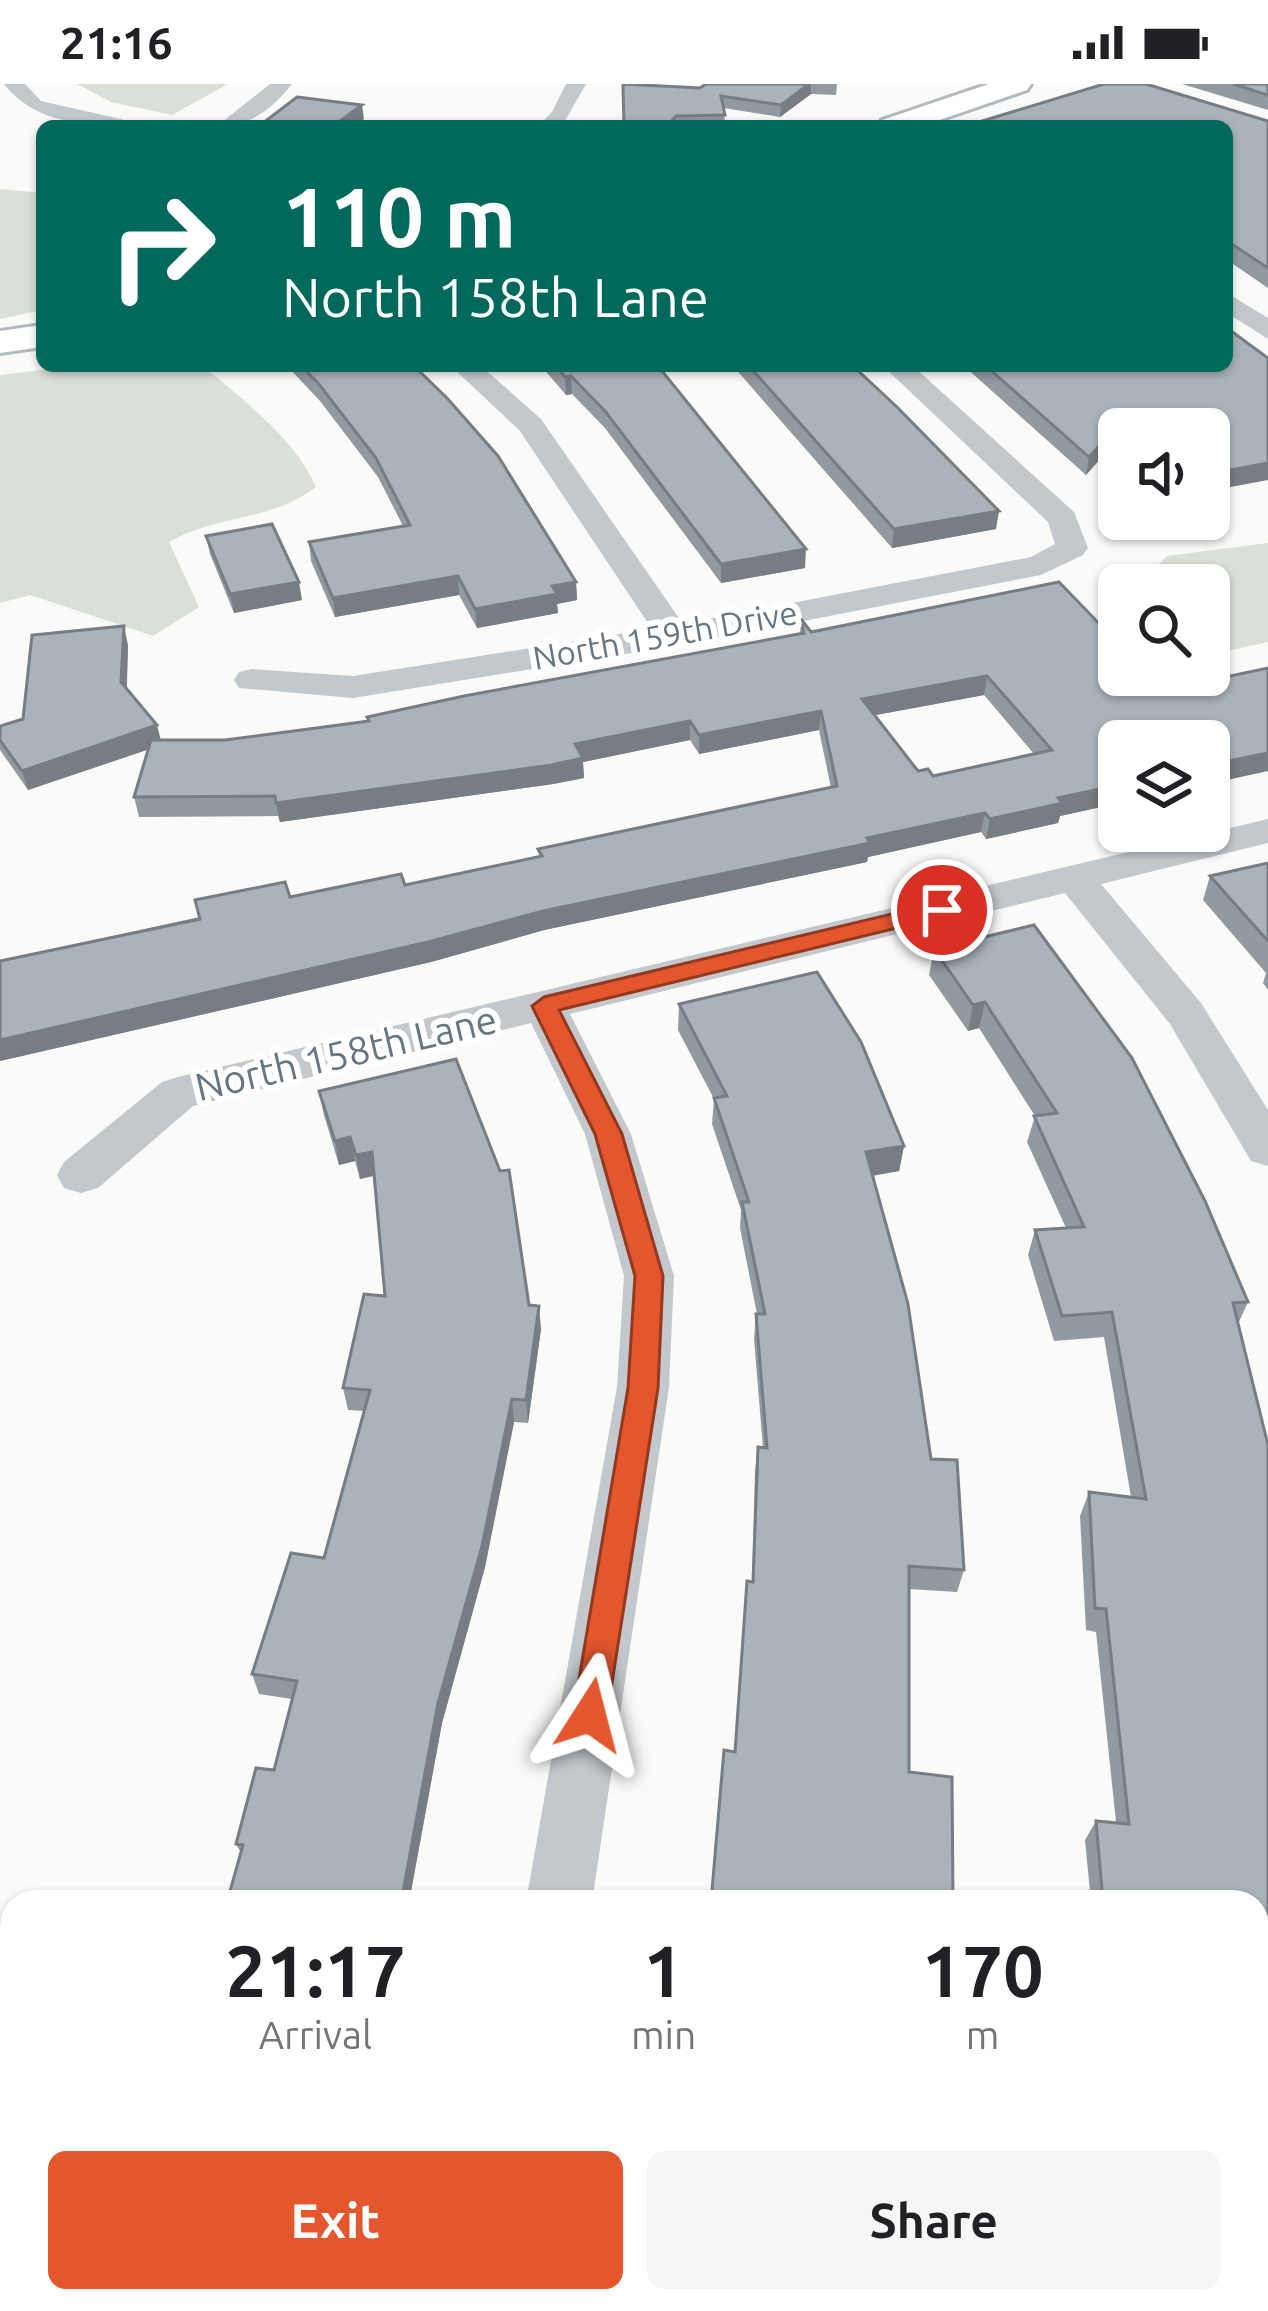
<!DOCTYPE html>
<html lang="en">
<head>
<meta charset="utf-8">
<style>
	:root { --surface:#fff; --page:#f6f6f6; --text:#202124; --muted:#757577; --accent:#e4572e }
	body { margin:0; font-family:Ubuntu,sans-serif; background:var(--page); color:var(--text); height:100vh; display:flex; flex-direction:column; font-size:45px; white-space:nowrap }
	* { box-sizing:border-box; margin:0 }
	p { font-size:39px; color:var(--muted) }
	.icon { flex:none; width:66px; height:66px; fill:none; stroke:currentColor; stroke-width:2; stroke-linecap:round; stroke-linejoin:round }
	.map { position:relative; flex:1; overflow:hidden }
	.details { position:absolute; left:0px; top:1806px; width:1269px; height:423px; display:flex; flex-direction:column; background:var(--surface); border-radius:36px 36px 0 0; box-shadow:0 3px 9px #0004 }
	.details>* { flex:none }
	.top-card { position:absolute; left:36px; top:36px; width:1197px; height:252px; border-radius:18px; box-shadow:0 3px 9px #0004; background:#00695c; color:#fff; overflow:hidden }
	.buttons { position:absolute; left:1098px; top:324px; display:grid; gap:24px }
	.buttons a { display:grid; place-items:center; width:132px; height:132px; border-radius:18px; background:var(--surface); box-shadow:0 3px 9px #0004; font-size:60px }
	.pin { position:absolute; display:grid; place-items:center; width:102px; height:102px; color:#fff; margin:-51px; border:6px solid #fff; border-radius:50%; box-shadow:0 3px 12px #0007 }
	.me { position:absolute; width:132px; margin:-66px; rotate:9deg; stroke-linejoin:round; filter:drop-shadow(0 0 9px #0008) }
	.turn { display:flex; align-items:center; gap:42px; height:252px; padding:0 48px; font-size:54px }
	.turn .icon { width:156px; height:156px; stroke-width:2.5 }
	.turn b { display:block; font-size:84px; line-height:102px }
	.eta { display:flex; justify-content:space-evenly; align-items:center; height:204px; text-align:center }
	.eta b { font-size:72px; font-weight:600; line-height:84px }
	.button { display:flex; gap:24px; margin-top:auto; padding:24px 48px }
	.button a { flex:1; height:138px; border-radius:18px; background:var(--accent); color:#fff; font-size:48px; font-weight:600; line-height:138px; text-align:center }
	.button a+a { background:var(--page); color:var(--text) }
	.status { display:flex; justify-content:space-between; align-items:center; height:84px; padding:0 60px; background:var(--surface); direction:ltr }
	.status svg { height:33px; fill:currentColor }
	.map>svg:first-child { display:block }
	.green { fill:#dadfd7 }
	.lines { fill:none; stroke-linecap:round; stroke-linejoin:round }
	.secondary-casing { stroke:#b3babf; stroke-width:6 }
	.street { fill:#c3c8cc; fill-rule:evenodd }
	.secondary { fill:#fff; fill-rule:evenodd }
	.wall { fill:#929a9f; fill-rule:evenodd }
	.shaded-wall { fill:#777d82 }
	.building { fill:#aab3b9; stroke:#777d82; stroke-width:3; fill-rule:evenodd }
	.route { fill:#e4572e; stroke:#94391e; stroke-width:3 }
	.labels { text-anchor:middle; stroke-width:12; stroke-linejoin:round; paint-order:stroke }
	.far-street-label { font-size:33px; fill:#657683; stroke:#fff }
	.street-label { font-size:39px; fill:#657683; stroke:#fff }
</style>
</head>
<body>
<div class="status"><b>21:16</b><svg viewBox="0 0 49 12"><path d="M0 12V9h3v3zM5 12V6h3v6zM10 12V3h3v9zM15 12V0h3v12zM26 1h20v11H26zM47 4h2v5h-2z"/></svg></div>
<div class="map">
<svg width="1268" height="2227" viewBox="0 0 1268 2227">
	<rect width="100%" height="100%" fill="#fafaf8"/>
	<!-- green -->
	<g class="green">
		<polygon points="77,0 228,0 172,31 111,18"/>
		<polygon points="0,105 42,109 42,226 0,235"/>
		<path d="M76 282H203C243 316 294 353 316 403 270 438 218 430 169 458L199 523 153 552 30 511 0 519V291Z"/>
		<polygon points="1268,459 1268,558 1209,571 1209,501 1137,501 1167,472"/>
	</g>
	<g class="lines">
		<defs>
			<g id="secondary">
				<polygon points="989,0 1031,0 1027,6 922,42 878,42 882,36"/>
				<polygon points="42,241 42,263 0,269 0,247"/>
			</g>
		</defs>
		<!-- secondary casing -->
		<use href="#secondary" class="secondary-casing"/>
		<!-- street -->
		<g class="street">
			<path d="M4 0H25L41 17 129 37 132 42C84 42 34 39 4 0Z"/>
			<path d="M270 0H292C271 26 251 42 217 42Z"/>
			<polygon points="566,0 586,0 562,42 538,42 552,28"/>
			<polygon points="1227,209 1268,234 1268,255 1227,229"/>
			<polygon points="451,282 481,282 541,335 683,540 1031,473 1055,460 1048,438 883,282 913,282 1074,428 1088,464 1083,471 1041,491 674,562 353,614 239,604 234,596 239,588 252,585 353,592 652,545 520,347"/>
			<polygon points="1268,735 1268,759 1101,800 1201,919 1268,1026 1268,1082 1251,1077 1170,940 1065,809 570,930 631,1050 674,1192 669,1303 592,1818 526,1818 617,1303 624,1192 585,1050 531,939 193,1022 98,1104 81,1109 64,1104 57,1091 64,1078 162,998 178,993"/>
			<polygon points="478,2217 552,2217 552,2227 476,2227"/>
		</g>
		<!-- secondary -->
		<use href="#secondary" class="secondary"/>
	</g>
	<!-- wall -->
	<g class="wall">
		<polygon points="706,0 837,0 836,11 811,10 780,33 724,24 725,42 624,42"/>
		<polygon points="1182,0 1268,0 1268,26"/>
		<polygon points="1268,37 1268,204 1227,176 1227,42"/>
		<polygon points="287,282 414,282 576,498 577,516 557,520 558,529 477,544 459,511 335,533 311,477 309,458 403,442 378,393 320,317"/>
		<polygon points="535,282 666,282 662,286 805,484 721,499 605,344 572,310 566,311 542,283 538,284"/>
		<polygon points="733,282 853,282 996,445 892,464"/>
		<polygon points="964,282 1227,282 1209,345 1119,345 1119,362 1115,358 1086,391"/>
		<polygon points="206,452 302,516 234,529 210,470"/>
		<path d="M1059 498 1119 657V719L1060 732 1058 739 986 755 981 748 868 773 867 778 544 846 431 878 0 977V877L290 813 405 801 539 772 538 765 831 704 819 646 699 670 690 656 583 678 584 694 553 700 280 738 278 732 139 733 134 713 148 665 28 706 0 666V642L23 635 128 561 127 604 161 656H225L368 637 800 550 801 535 811 548ZM984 611 1034 670 933 692 918 687 875 631Z"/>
		<polygon points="1268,779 1268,906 1263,899 1266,889 1203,816 1210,792"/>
		<polygon points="1034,841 1248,1218 1238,1240 1268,1361 1268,2108 1257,2106 1257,1818 1091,1818 1085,1756 1096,1737 1116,1738 1096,1548 1086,1546 1080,1432 1089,1408 1131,1413 1104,1253 1054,1257 1028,1171 1035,1146 1066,1144 1027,1058 1035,1032 979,944 968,947 929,891 934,865"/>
		<polygon points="679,920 904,1062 899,1087 873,1092 931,1375 964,1486 957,1508 909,1505 735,1667 752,1498 755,1387 758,1363 763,1364 754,1255 756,1230 757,1230 740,1144 741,1126 712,1040 714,1015 678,946"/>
		<polygon points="319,1007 529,1221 541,1245 528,1339 514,1338 485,1483 442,1639 409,1818 227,1818 241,1769 236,1760 274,1686 292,1615 259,1610 252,1590 324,1474 364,1327 348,1326 343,1304 385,1212 374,1092 360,1095 355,1077 339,1081 324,1031"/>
		<polygon points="1175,2217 1257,2217 1268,2227 1177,2227"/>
	</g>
	<!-- shaded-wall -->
	<g class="shaded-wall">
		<polygon points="809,0 811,0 811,10 780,33 781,21"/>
		<polygon points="362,21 364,35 354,42 333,42"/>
		<polygon points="571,292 572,310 566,311 565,293"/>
		<polygon points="1119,341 1115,358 1086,391 1089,373"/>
		<polygon points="1268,379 1268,396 1209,407 1209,390"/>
		<polygon points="999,427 996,445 892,464 894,445"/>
		<polygon points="806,465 805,484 721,499 721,480"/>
		<polygon points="458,492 459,511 335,533 333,514"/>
		<polygon points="299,498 302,516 234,529 230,510"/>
		<polygon points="576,498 577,516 557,520 558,529 477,544 475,525 552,502"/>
		<polygon points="124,542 128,561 126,617 121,598"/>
		<polygon points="987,592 984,611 860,634 862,615"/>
		<polygon points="821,627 819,646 699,670 699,651"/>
		<polygon points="690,637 690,656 583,678 584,694 553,700 280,738 276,719"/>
		<polygon points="157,641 162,661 28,706 22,687"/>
		<polygon points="1268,669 1268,687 1209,700 1209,681"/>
		<polygon points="1119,701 1119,719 1060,732 1058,739 986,755 990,735 1058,714"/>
		<polygon points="985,729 981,748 868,773 867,778 544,846 431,878 0,977 0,956 543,827"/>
		<polygon points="985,918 979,944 968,947 973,921"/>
		<polygon points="350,1053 355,1077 339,1081 335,1057"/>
		<polygon points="904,1062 899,1087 862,1093 866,1068"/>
		<polygon points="372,1068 376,1091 360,1095 356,1071"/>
		<polygon points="539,1222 541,1245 528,1339 526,1316"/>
		<polygon points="512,1315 514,1338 485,1483 442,1639 409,1818 401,1818 438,1619"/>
	</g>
	<!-- building -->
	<g class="building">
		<polygon points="623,0 700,4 706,0 809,0 781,21 721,12 725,31 676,32 667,42 624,42"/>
		<polygon points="1104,0 1146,0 1268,37 1268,184 1227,157 1227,42 966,42"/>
		<polygon points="1233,0 1268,0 1268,11"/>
		<polygon points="297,13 362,21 333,42 259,42"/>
		<polygon points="1227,244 1268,274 1268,379 1209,390 1209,345 1124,345 1119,341 1089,373 986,282 1227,282"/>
		<polygon points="301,282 414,282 447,314 498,372 576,498 552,502 557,510 475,525 458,492 333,514 309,458 410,441 376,374 318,299"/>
		<polygon points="556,282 658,282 806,465 721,480 605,327 571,292 565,293"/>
		<polygon points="749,282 853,282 898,324 999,427 894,445"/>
		<polygon points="272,440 299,498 230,510 206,452"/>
		<path d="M1059 498 1119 560V591H1149L1164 606 1268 584V669L1209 681V657H1119V701L1058 714 1063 719 990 735 985 729 867 754 870 759 543 827 428 858 0 956V877L200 835 195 816 285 798 290 813 401 790 405 801 542 772 538 765 837 702 821 627 699 651 690 637 575 660 583 674 552 681 276 719 275 712 134 713 151 656H225L369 637 367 633 464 612 804 549 801 535 811 548ZM987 592 1052 666 933 692 928 685 918 687 862 615Z"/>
		<polygon points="124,542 121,598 157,641 22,687 0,656 0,642 23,635 32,551"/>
		<polygon points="1268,779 1268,857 1210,792"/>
		<polygon points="1034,841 1132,974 1205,1117 1248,1218 1233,1219 1268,1361 1268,2093 1257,2091 1257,1818 1103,1818 1096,1737 1129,1740 1106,1525 1095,1524 1089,1408 1146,1415 1112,1228 1062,1232 1035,1146 1084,1143 1034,1032 1057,1029 985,918 973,921 934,865"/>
		<polygon points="817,888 861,958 904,1062 866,1068 908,1220 931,1375 957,1376 964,1486 909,1482 909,1688 952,1693 953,1818 711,1818 724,1666 735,1668 747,1497 753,1498 758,1363 767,1364 756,1230 765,1230 742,1118 749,1118 714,1014 727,1012 679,920"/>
		<polygon points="456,975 500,1087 509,1086 529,1221 539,1222 526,1316 512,1315 482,1462 438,1619 401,1818 227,1818 243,1761 236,1760 256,1684 274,1686 297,1597 252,1590 291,1469 324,1474 370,1306 343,1304 364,1210 385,1212 372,1068 356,1071 350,1053 335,1057 319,1007"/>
		<polygon points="1257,2196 1268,2197 1268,2227 1194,2227 1193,2217 1257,2217"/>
		<polygon points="682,2217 923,2217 924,2227 682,2227"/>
	</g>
	<!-- route -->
	<polygon class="route" points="942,818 950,821 950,831 559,926 622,1050 663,1192 658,1304 607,1631 602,1642 590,1647 578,1642 573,1631 628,1304 635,1192 595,1050 532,922 544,913"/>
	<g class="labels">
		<!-- far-street labels -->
		<g class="far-street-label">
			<text transform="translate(665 551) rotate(-10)" y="12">North 159th Drive</text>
		</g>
		<!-- street labels -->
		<g class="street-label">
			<text transform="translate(346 969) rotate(-13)" y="14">North 158th Lane</text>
		</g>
	</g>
</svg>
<div class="buttons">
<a><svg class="icon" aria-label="sound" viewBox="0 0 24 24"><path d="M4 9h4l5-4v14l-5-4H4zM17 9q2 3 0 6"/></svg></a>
<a><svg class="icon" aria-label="search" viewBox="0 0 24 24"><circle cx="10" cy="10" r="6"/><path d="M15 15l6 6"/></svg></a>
<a><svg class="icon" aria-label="layers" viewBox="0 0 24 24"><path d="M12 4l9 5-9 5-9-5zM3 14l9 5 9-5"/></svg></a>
</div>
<div class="pin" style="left:942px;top:826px;background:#d93025"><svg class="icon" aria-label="arrive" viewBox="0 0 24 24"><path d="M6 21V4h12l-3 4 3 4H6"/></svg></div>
<svg class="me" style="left:590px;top:1631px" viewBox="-20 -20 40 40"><path d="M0-17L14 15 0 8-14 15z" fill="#e4572e" stroke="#fff" stroke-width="4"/></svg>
<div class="top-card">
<div class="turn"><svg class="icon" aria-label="right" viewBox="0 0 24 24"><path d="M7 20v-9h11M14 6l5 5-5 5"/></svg><div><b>110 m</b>North 158th Lane</div></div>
</div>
<section class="details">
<div class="eta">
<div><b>21:17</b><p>Arrival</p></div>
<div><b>1</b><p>min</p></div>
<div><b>170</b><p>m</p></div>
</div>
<div class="button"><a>Exit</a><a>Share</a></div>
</section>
</div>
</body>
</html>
